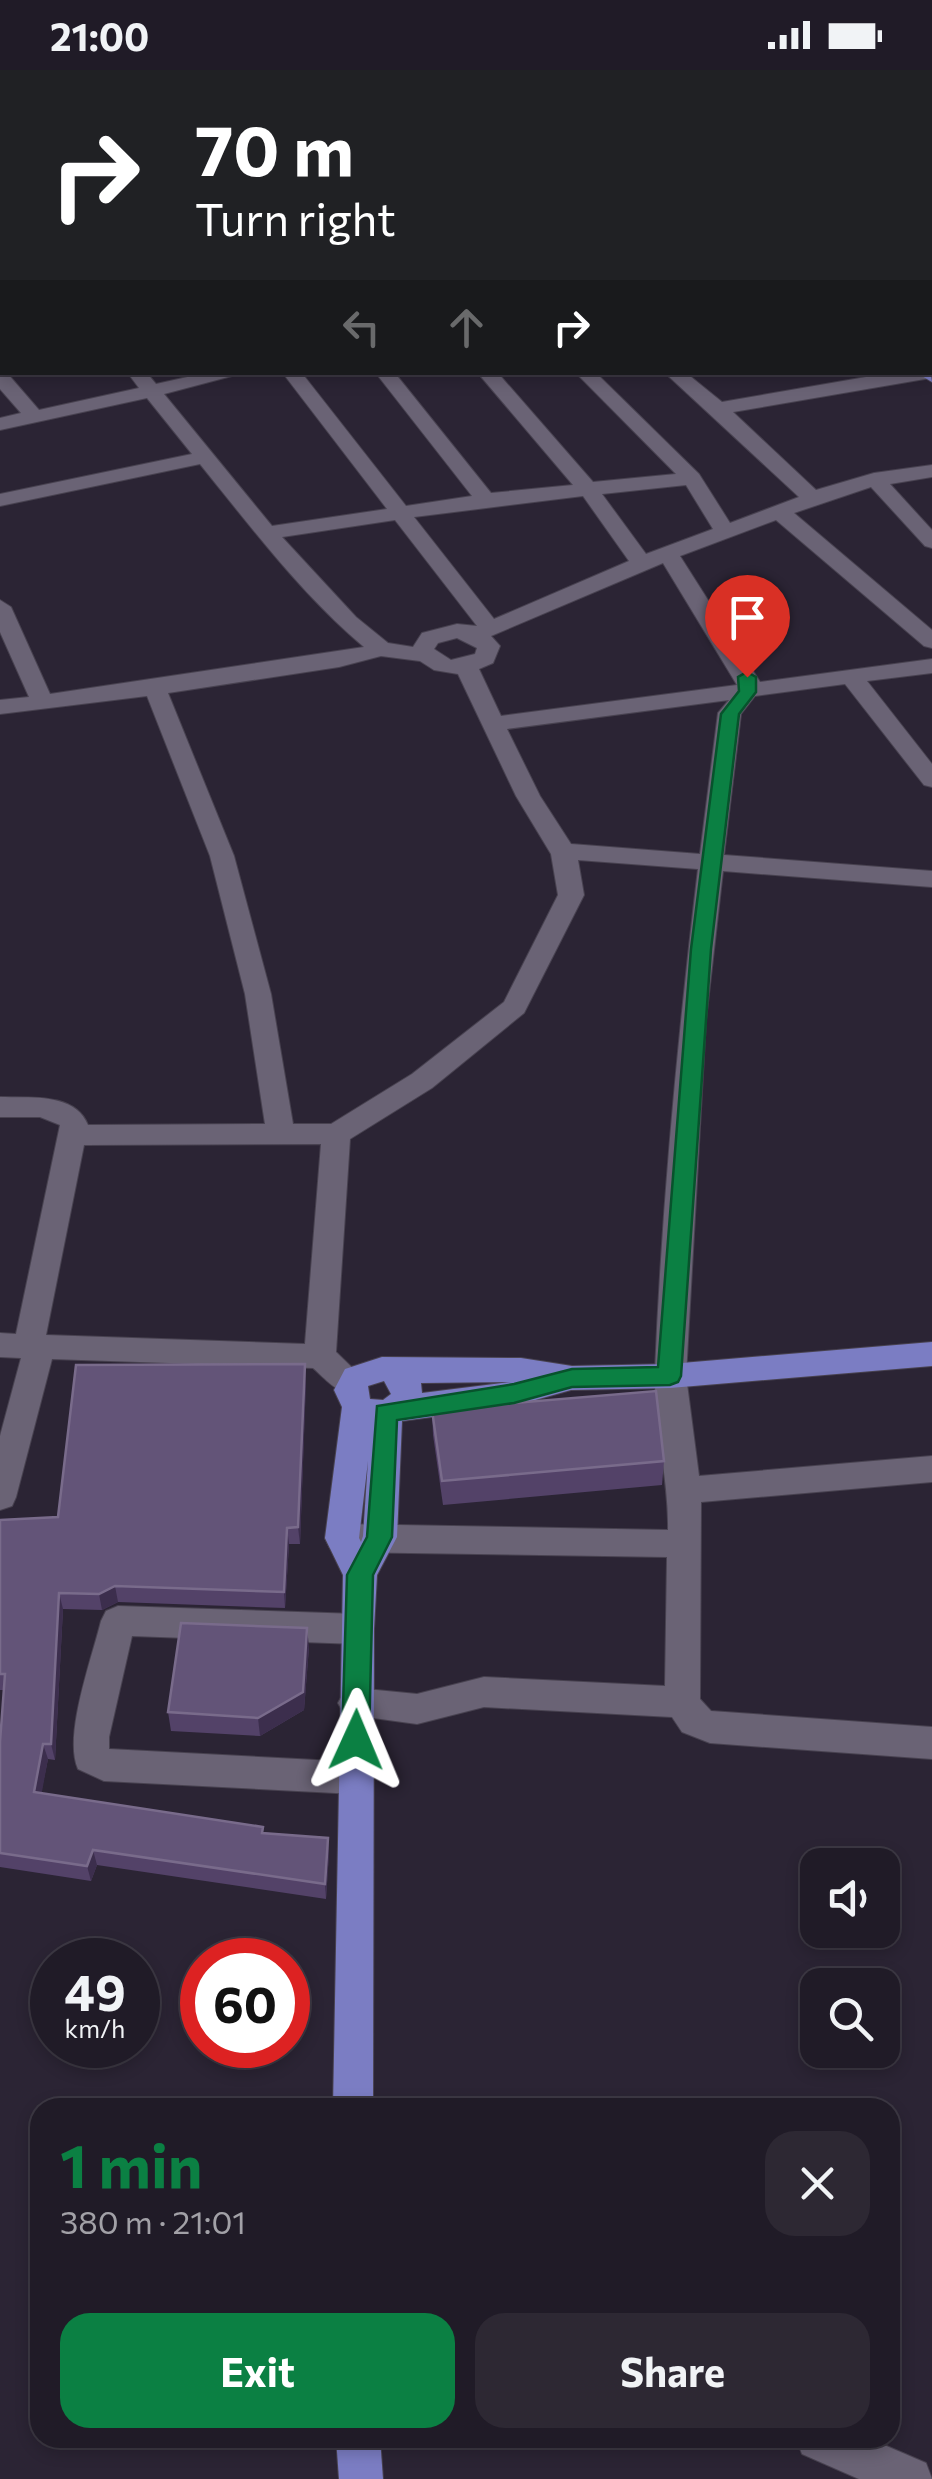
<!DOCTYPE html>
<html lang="en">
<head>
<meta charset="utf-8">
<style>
	:root { --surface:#201b27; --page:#2d2833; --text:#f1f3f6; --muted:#a2a1a7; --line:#3d3944; --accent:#0b8043 }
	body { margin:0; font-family:Commissioner,sans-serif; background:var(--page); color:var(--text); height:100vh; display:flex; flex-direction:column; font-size:38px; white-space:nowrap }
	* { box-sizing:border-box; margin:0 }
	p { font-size:32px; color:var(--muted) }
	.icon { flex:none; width:55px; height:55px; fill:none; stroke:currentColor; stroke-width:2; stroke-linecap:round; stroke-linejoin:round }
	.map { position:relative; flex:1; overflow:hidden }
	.sheet { position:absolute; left:30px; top:2028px; width:870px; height:350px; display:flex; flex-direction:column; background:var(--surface); border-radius:30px; box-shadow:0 5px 15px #0003,0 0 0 2px var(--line) }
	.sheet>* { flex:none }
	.hud { position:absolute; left:0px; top:0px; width:932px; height:305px; box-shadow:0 5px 15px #0003,0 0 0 2px var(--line); background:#202124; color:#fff; overflow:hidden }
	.buttons { position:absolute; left:800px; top:1778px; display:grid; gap:20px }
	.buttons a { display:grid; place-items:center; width:100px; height:100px; border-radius:20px; background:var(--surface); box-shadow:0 5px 15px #0003,0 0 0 2px var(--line); font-size:50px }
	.speed { position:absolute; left:30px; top:1868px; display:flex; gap:20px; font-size:50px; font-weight:700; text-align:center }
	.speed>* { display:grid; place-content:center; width:130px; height:130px; border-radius:50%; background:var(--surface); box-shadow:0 5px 15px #0003,0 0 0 2px var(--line); line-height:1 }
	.speed small { font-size:25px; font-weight:400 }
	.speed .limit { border:15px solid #d22; background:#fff; color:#111 }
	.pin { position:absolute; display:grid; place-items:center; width:85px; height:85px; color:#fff; margin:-102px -42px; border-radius:50% 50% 50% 0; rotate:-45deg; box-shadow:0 0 10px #0007 }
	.pin .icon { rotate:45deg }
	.me { position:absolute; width:110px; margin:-55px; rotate:1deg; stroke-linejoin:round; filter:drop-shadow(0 0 8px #0008) }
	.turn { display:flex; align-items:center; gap:35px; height:210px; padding:0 30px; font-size:45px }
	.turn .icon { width:130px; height:130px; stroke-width:2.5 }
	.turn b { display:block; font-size:70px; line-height:85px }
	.lanes { display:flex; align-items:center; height:95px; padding:0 30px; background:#0003; justify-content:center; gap:50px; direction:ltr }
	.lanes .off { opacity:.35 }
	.round { display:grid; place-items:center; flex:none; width:105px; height:105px; border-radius:30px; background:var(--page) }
	.summary { display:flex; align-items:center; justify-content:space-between; height:170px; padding:0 30px }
	h1 { font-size:60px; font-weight:700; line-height:75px; color:var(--accent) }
	.action { display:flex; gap:20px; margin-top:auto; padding:20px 30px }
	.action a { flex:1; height:115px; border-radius:30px; background:var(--accent); color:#fff; font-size:40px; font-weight:700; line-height:115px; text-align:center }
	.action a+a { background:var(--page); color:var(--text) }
	.status { display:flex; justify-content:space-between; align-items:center; height:70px; padding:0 50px; background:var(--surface); direction:ltr }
	.status svg { height:28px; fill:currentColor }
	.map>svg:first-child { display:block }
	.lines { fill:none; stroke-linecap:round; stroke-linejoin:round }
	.minor-casing { stroke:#484250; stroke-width:2 }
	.major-casing { stroke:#484250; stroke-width:2 }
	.minor { fill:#6a6375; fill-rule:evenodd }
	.major { fill:#7b7dc3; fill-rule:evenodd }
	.wall { fill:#534268 }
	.shaded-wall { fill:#3c2e4d }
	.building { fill:#635478; stroke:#796b8b; stroke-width:2.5 }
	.route { fill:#0b8043; stroke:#07532c; stroke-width:2.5 }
</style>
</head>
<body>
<div class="status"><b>21:00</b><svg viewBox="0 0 49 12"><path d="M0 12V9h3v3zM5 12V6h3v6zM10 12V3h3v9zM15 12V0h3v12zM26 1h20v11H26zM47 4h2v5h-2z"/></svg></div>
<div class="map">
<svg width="932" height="2409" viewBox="0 0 932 2409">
	<rect width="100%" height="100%" fill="#2b2434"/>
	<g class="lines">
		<defs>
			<g id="minor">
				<polygon points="173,0 192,0 194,2 175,2"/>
				<polygon points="514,0 532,0 534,2 516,2"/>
				<polygon points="622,0 639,0 641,2 624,2"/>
				<polygon points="688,0 705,0 707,2 690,2"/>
				<polygon points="760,0 777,0 779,2 762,2"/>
				<polygon points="826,0 842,0 844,2 828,2"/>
				<rect x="0" y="10" width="2" height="10"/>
				<polygon points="930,30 932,31 932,42 930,41"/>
				<polygon points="2,42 2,52 0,53 0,43"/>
				<polygon points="2,64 2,74 0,75 0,65"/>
				<polygon points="2,88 2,98 0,99 0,89"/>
				<polygon points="930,104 932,105 932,117 930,117"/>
				<polygon points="0,127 2,128 2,140 0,140"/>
				<rect x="930" y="161" width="2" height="10"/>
				<rect x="930" y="186" width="2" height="12"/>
				<path d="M930 299 932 307 925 309 733 342 816 420 874 403 932 395V407L890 414 932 460V478L925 476 871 417 794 443 932 560V578L924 576 776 450 680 486 760 612 932 589V603L867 611 932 694V717L924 715 845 614 755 626 741 644 724 785 932 801V817L723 801 706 950 686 1306 699 1406 932 1386V1412L701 1432 700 1629 711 1641 932 1657V1689L710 1673 682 1662 672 1647 484 1637 417 1654 344 1644 338 1633 344 1622 356 1618 417 1624 484 1607 665 1616 667 1487 342 1482 330 1478 325 1468 330 1458 342 1454 668 1460C669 1407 653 1353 655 1301 662 1133 678 965 698 799L578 790 584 825 524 943 432 1018 350 1069 336 1282 368 1313 363 1322C341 1329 328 1311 313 1298L52 1289 16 1427 12 1436 0 1440V1366L21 1288 0 1287V1263L16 1264 60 1055 40 1047H0V1027C29 1028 75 1022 88 1055L265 1054 245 924 210 786 147 626 0 644V630L29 627 0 562V530L11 537 50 624 364 577C302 525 251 457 200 394L0 436V424L192 384 147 328 0 360V348L21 343 0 319V301L7 303 39 340 139 318 127 302H146L156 314 210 302H247L164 324 272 456 387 439 282 302H301L406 436 472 426 375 302H394L491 423 573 415 477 302H497L593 412 676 404 575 302H595L699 404 730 453 799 427 664 302H685L722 332 895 302H930ZM686 415 713 459 646 484 602 424ZM583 426 629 491 494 549 414 447ZM395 450 477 556 457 554 422 563 413 577 388 573 356 547 282 467ZM663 493 737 615 501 646 479 599 493 593 500 576 491 566ZM457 568 477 578 475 584 451 590 434 579 438 573ZM381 586 420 591 434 600 458 604 516 726 551 784 558 825 504 932 412 1004 331 1054H293L271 924 234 786 168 623 339 597ZM729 630 718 643 700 784 571 774 540 726 507 659ZM321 1074 305 1274 46 1265 84 1075Z"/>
				<path d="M118 1536 357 1544 369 1549 374 1559 369 1569 357 1574 132 1566 109 1667V1679L355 1692 368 1697 373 1708 368 1719 355 1724 104 1711 78 1699C63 1666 92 1588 101 1551L106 1541Z"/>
				<polygon points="796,2368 868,2368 926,2393 932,2409 859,2409 802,2384"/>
			</g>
			<g id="major">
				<polygon points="212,0 232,0 234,2 214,2"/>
				<polygon points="930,298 932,312 915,302 930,302"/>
				<path d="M932 1272V1296L670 1318 571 1320 514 1336 402 1351 397 1467 377 1505 374 1559 373 2038H333L343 1505 325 1468 342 1337 334 1320 345 1299 382 1287 521 1288 572 1296 670 1294ZM384 1311 391 1324 383 1330 370 1329 368 1316ZM511 1312 422 1323 421 1313ZM368 1391 363 1466 361 1472 359 1468Z"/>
				<polygon points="336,2368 380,2368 383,2409 339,2409"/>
			</g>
		</defs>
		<!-- minor casing -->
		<use href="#minor" class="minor-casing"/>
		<!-- major casing -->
		<use href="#major" class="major-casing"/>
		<!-- minor -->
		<use href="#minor" class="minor"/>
		<!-- major -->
		<use href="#major" class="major"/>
	</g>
	<!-- wall -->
	<g class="wall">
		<polygon points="306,1311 300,1474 289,1474 285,1538 118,1532 102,1540 63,1539 55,1690 48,1689 41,1723 264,1763 328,1768 329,1783 326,1829 97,1795 91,1811 0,1797 0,1672 4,1620 0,1620 0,1450 58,1447"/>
		<polygon points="432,1340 664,1391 662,1415 443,1435 433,1365"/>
		<polygon points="309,1577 304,1640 260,1666 171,1661 168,1642"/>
	</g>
	<!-- shaded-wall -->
	<g class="shaded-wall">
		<polygon points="305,1294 306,1311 300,1474 298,1457"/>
		<polygon points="287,1458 289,1474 285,1538 284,1522"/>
		<polygon points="115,1516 118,1532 102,1540 99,1524"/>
		<polygon points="59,1523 63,1539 55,1690 51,1674"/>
		<polygon points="307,1558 309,1577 304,1640 260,1666 258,1648"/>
		<polygon points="43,1674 48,1689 39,1738 34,1722"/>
		<polygon points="328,1768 329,1783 326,1829 325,1814"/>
		<polygon points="93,1780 97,1795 91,1811 87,1796"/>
	</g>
	<!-- building -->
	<g class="building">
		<polygon points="305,1294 298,1457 287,1458 284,1522 115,1516 99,1524 59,1523 51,1674 43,1674 34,1722 263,1757 262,1763 328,1768 325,1814 93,1780 87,1796 0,1783 0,1672 5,1604 0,1604 0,1450 58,1447 76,1295"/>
		<polygon points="656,1321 664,1391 442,1411 432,1340"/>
		<polygon points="181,1553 307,1558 303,1622 258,1648 168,1642"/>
	</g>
	<!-- route -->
	<polygon class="route" points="747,602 756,607 756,622 739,644 711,879 681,1306 678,1312 670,1315 572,1317 514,1333 397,1350 392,1467 373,1505 369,1670 365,1679 356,1682 346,1679 342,1670 347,1505 367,1467 377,1336 514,1314 572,1299 658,1297 691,879 721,644 739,621 738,607"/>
</svg>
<div class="buttons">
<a><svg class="icon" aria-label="sound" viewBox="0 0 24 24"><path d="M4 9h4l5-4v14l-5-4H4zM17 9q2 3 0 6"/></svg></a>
<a><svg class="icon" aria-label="search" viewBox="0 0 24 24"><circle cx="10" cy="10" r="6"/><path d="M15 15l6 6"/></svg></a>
</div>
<div class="speed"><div>49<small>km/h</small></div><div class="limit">60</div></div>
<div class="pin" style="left:747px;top:607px;background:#d93025"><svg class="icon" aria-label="arrive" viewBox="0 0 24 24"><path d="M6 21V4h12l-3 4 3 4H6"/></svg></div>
<svg class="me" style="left:356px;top:1670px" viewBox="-20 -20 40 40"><path d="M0-17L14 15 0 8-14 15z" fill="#0b8043" stroke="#fff" stroke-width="4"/></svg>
<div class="hud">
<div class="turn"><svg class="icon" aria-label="right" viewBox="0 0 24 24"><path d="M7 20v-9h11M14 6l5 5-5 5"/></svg><div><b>70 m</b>Turn right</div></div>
<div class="lanes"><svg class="icon off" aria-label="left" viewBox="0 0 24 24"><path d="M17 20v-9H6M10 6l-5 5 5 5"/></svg><svg class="icon off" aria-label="ahead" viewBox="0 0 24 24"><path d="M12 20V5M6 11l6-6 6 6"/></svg><svg class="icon" aria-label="right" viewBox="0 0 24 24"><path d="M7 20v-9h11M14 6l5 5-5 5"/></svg></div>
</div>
<section class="sheet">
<div class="summary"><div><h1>1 min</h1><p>380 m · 21:01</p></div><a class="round"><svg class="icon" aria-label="close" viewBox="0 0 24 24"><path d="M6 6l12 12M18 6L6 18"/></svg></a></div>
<div class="action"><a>Exit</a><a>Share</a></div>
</section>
</div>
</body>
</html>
